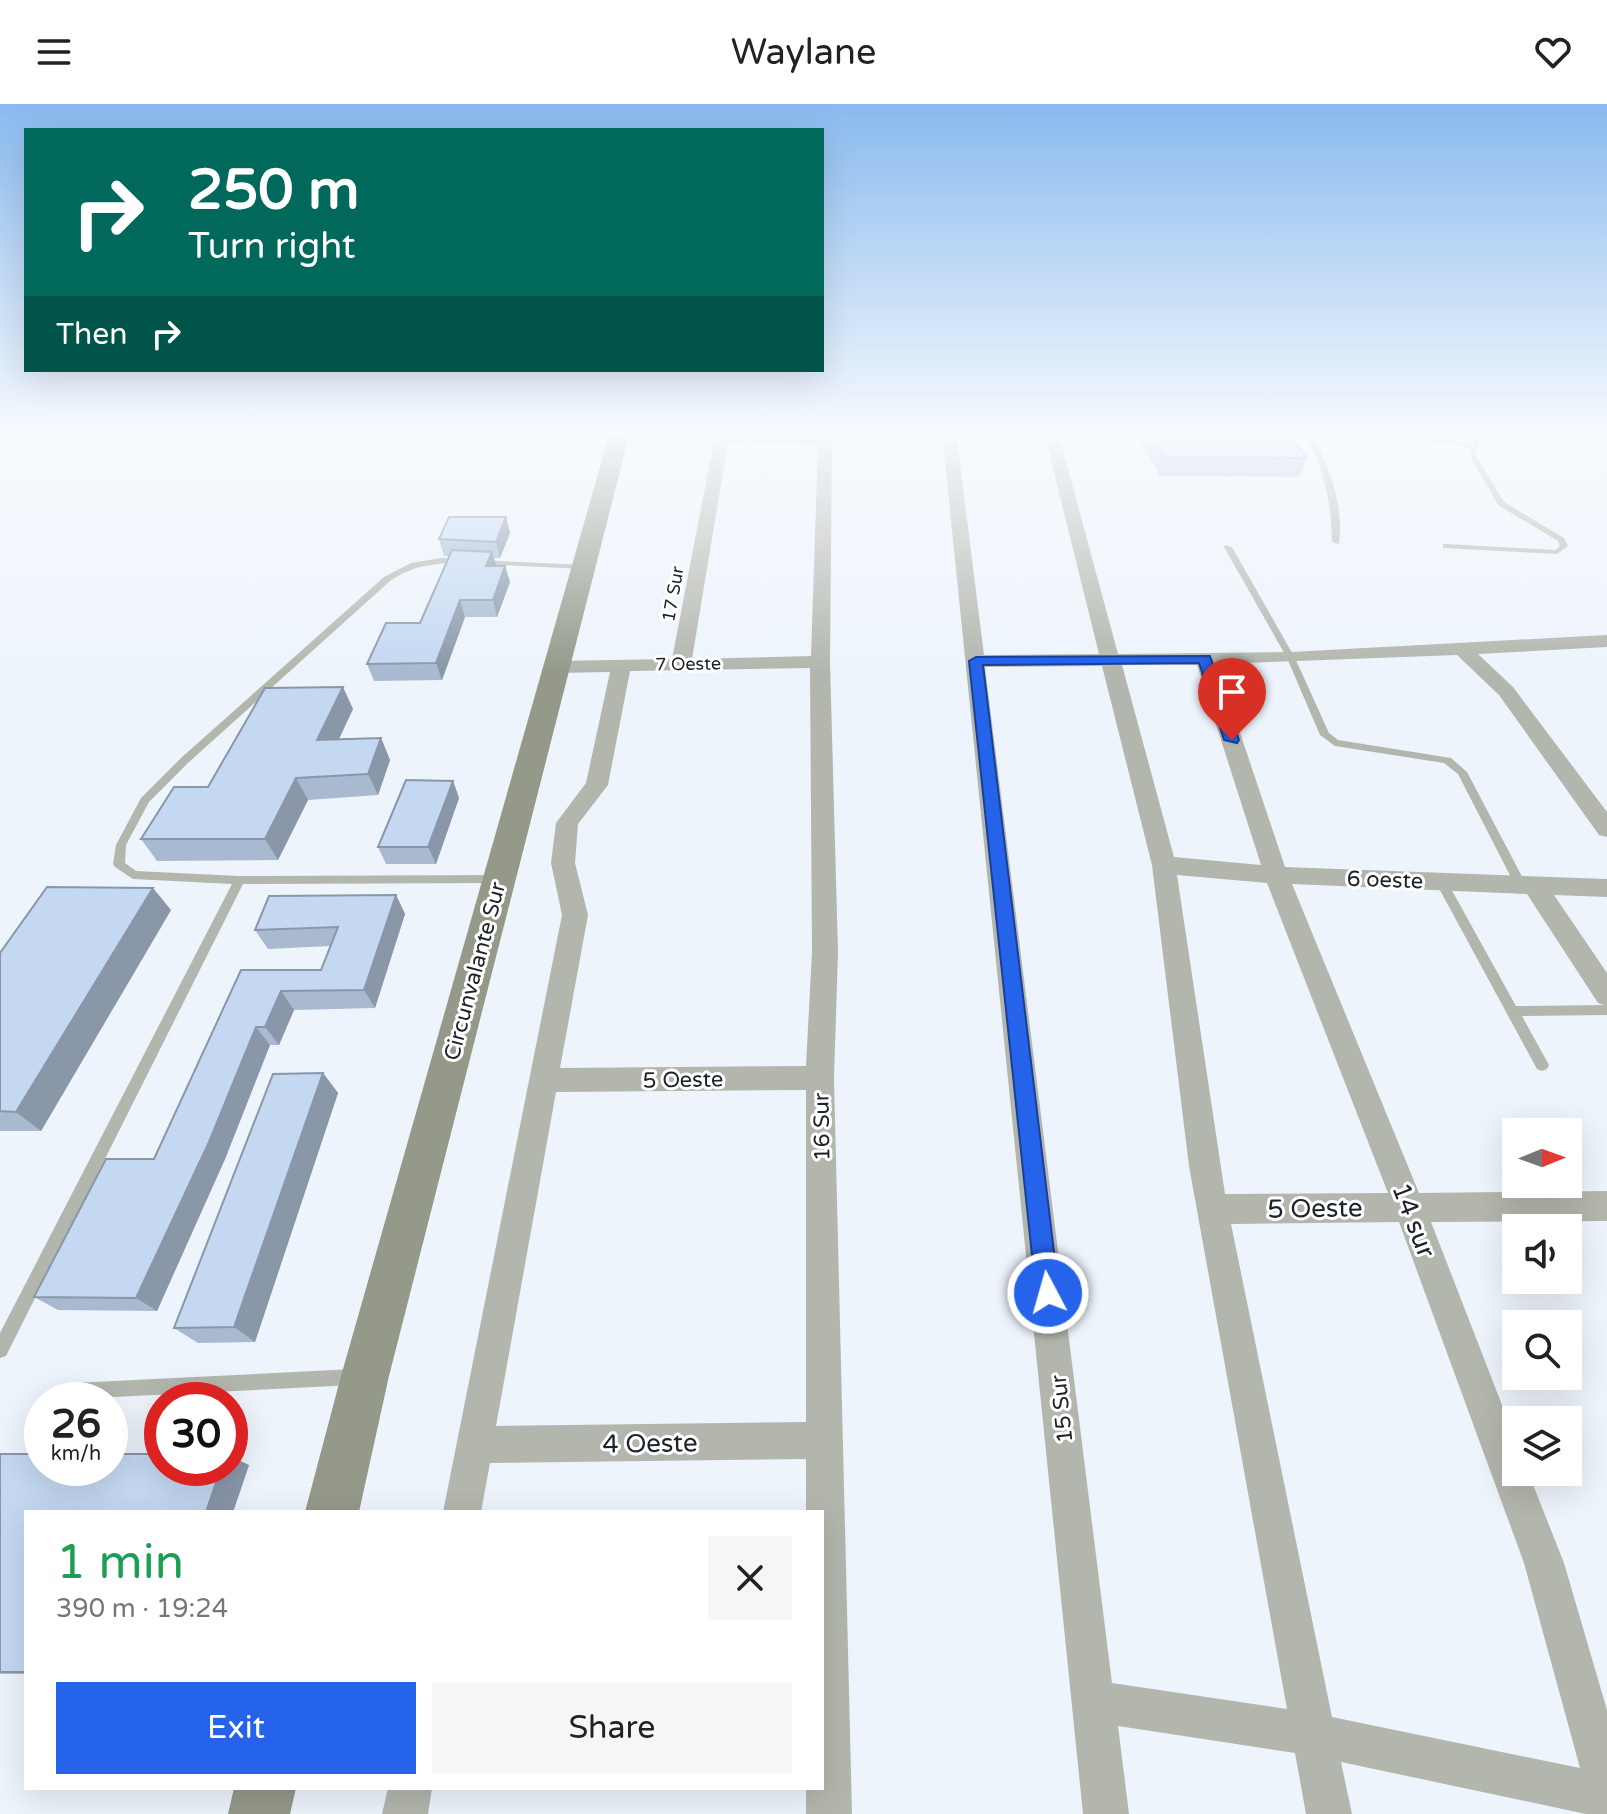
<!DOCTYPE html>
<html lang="en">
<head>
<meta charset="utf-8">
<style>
	:root { --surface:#fff; --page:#f6f6f6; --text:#222; --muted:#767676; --accent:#2563eb }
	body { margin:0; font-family:"Varela Round",sans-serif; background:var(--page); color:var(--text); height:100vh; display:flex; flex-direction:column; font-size:30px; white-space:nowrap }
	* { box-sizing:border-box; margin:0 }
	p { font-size:26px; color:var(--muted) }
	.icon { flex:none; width:44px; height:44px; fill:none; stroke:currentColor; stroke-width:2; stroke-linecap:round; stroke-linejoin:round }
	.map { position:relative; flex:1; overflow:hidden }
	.sheet { position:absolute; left:24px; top:1406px; width:800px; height:280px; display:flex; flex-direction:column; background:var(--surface); border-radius:0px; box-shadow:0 8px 32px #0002 }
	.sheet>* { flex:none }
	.guide { position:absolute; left:24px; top:24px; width:800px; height:244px; border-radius:0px; box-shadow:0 8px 32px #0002; background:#00695c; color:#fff; overflow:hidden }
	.needle { width:52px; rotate:89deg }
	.buttons { position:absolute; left:1502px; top:1014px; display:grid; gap:16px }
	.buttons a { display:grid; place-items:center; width:80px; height:80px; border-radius:0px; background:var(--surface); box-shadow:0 8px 32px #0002; font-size:40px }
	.speed { position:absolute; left:24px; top:1278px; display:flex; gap:16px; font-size:40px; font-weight:700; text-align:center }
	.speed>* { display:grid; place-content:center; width:104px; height:104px; border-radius:50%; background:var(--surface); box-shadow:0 8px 32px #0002; line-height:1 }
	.speed small { font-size:20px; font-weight:400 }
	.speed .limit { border:12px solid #d22; background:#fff; color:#111 }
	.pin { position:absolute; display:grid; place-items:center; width:68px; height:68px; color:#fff; margin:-82px -34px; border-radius:50% 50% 50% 0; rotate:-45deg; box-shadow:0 0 8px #0007 }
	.pin .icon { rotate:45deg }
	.me { position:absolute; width:88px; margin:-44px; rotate:354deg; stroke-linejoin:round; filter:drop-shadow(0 0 6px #0008) }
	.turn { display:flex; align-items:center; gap:28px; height:168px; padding:0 32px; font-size:36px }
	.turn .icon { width:104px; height:104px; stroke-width:2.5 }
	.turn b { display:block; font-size:56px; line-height:68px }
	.then { display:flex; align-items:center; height:76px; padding:0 32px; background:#0003; gap:16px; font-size:30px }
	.round { display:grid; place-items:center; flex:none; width:84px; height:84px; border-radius:0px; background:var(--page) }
	.overview { display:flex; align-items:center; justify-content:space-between; height:136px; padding:0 32px }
	h1 { font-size:48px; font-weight:600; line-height:60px; color:#1e9e55 }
	.cta { display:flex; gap:16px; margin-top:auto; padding:16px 32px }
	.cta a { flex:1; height:92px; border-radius:0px; background:var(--accent); color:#fff; font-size:32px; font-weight:600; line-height:92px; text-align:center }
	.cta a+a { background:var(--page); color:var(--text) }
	header { display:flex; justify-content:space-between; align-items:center; height:104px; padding:0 32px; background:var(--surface); font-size:36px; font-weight:600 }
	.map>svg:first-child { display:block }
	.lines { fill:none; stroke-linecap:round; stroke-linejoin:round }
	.lane { fill:#b3b6ad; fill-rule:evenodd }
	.street { fill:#b3b6ad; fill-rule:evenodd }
	.secondary { fill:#94998a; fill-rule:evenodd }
	.wall { fill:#a9bad0 }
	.shaded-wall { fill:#8997a9 }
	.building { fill:#c4d8f2; stroke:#8997a9; stroke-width:2 }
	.route { fill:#2563eb; stroke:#184099; stroke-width:2 }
	.labels { text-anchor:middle; stroke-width:6; stroke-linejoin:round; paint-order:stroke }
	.far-street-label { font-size:18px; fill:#1d232a; stroke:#fff }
	.street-label { font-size:22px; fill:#1d232a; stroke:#fff }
	.near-street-label { font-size:26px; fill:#1d232a; stroke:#fff }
</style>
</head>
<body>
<header><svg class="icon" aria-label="menu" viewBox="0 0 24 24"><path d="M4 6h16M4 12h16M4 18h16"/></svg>Waylane<svg class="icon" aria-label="heart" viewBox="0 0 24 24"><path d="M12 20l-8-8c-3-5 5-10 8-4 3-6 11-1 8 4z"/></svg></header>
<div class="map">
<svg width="1607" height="1710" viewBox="0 0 1607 1710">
	<rect width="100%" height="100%" fill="#eef4fc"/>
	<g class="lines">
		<!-- lane -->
		<g class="lane">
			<path d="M1302 328H1309C1330 359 1344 402 1339 440L1332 438C1331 398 1325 362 1302 328Z"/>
			<polygon points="1376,328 1395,328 1473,340 1476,328 1482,328 1476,352 1504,398 1564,434 1568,442 1557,450 1443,444 1443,440 1446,440 1555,446 1560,442 1558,437 1498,401 1470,352 1472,344"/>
			<polygon points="1225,441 1232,443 1295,554 1329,629 1338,636 1451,654 1467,668 1527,782 1525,785 1517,785 1458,670 1444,659 1335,642 1320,631 1287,554 1224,443"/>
			<path d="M441 454 462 455 466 457 462 459C435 459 413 461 390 477L189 658 149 698 126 741 125 759 136 767 239 772 498 771 504 775 498 779 243 780 6 1252 0 1254V1229L232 780 133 775 115 763 113 760 116 741 141 694 181 654 384 473 411 459Z"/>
			<polygon points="477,456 583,461 587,463 583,465 480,460 477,460"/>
			<polygon points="1441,773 1445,774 1516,902 1607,901 1607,911 1522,912 1549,961 1547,965 1542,967 1537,965 1435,777"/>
			<polygon points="354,1265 360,1267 362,1273 360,1279 354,1281 73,1295 67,1293 65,1287 67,1281 73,1279"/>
		</g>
		<!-- street -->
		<g class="street">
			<path d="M613 328 825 333 832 337 830 558 838 848 834 974 852 1710H806V1684H822V1408H806V1355L490 1359 481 1408H443L562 811 551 759 556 719 586 679 610 568 555 569 545 563 555 557 672 555 714 337 620 333ZM728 338 818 341 811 552 692 555ZM810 564 812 848 806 962 560 964 588 811 575 759 578 720 608 681 630 567ZM806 986V1318L496 1322 556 988Z"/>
			<path d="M942 328H956L984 551 1099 550 1044 328H1058L1118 550 1291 548 1607 531V543L1478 550 1513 583 1607 708V733L1599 731 1499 591 1457 551 1217 560 1285 763 1607 775V793L1554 791 1607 869V902L1598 899 1527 790 1292 780 1419 1089 1607 1087V1117L1431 1118 1516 1337V1368H1528L1564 1459 1607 1606V1710H1586L1341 1658 1352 1710H1306L1295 1649 1118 1622 1129 1710H1083ZM1122 561H1197L1261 761 1174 753ZM1102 562 1152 761 1189 1062 1287 1605 1112 1579 985 563ZM1177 771 1267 779 1388 1089 1225 1090ZM1399 1118 1524 1459 1580 1664 1332 1613 1231 1120Z"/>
			<polygon points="388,1684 432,1684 428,1710 382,1710"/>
		</g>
		<!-- secondary -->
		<g class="secondary">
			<polygon points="610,328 630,328 389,1272 359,1408 305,1408 341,1272"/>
			<polygon points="234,1684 296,1684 290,1710 228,1710"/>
		</g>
	</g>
	<!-- wall -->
	<g class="wall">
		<polygon points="1135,328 1287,328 1307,354 1299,373 1160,372"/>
		<polygon points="1437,328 1466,328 1462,335 1437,331"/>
		<polygon points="506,413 510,429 500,454 494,454 496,462 505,462 510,478 497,513 465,513 442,576 374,577 367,560 420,519 450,452 444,452 439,435"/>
		<polygon points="353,605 339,635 381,634 390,656 378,691 308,696 278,756 157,757 141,735 208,683"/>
		<polygon points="453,677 459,694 436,760 386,760 378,743"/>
		<polygon points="396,791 405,810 375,904 294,906 279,941 270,941 225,1055 157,1207 58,1206 34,1193 154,1055 241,866 321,866 330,842 268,845 255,826"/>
		<polygon points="171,806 41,1027 0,1027 0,849"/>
		<polygon points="323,969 338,989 255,1238 198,1239 174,1224"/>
		<polygon points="0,1350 249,1361 233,1408 26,1408 26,1570 0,1570"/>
	</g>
	<!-- shaded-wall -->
	<g class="shaded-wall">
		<polygon points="506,413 510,429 500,454 496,438"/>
		<polygon points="492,448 497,464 486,462"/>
		<polygon points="505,462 510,478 497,513 493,496"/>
		<polygon points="460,496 465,513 442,576 436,559"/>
		<polygon points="343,583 353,605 328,658 317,636"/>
		<polygon points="381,634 390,656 378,691 368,670"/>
		<polygon points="296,674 308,696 278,756 265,735"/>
		<polygon points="453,677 459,694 436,760 428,743"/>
		<polygon points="153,784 171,806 41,1027 16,1008"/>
		<polygon points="396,791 405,810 375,904 364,886"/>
		<polygon points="281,887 294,906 279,941 265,923"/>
		<polygon points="256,923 270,941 225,1055 157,1207 136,1194"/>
		<polygon points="323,969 338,989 255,1238 234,1223"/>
		<polygon points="230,1352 249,1361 233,1408 206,1408 221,1364 230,1364"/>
	</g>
	<!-- building -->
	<g class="building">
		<polygon points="1150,328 1287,328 1307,354 1165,353"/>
		<polygon points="449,413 506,413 496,438 439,435"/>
		<polygon points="452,446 492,448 486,462 505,462 493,496 460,496 436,559 367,560 386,519 420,519"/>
		<polygon points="343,583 317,636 381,634 368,670 296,674 265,735 141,735 174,683 208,683 265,584"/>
		<polygon points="406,676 453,677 428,743 378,743"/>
		<polygon points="47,783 153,784 16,1008 0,1007 0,849"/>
		<polygon points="396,791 364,886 281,887 265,923 256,923 209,1038 136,1194 34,1193 106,1055 154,1055 241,866 321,866 338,823 255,826 269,792"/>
		<polygon points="323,969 234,1223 174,1224 273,970"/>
		<polygon points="0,1350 42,1350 42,1364 110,1364 110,1350 162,1350 162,1364 221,1364 206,1408 26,1408 26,1568 0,1568"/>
	</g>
	<!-- sky -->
	<linearGradient id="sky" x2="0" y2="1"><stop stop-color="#89baee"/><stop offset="0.58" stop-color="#f7fafe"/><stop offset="1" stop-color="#f7fafe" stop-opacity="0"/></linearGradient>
	<rect width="1607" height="568" fill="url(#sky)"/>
	<!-- route -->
	<polygon class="route" points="1210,552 1239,636 1237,639 1224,636 1199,559 983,561 1059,1189 1056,1197 1048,1201 1039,1197 1036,1189 969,557 976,553"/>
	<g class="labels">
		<!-- far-street labels -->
		<g class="far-street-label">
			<text transform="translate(673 490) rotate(-80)" y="6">17 Sur</text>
			<text transform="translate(688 560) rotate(-1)" y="6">7 Oeste</text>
		</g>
		<!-- street labels -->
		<g class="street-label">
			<text transform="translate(1385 775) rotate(2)" y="8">6 oeste</text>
			<text transform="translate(474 867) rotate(-75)" y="8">Circunvalante Sur</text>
			<text transform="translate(683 975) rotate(-1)" y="8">5 Oeste</text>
			<text transform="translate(821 1023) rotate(-91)" y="8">16 Sur</text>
			<text transform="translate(1061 1305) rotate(-96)" y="8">15 Sur</text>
		</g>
		<!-- near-street labels -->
		<g class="near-street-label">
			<text transform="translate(1315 1104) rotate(-1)" y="9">5 Oeste</text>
			<text transform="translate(1414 1116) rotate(69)" y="9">14 sur</text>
			<text transform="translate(650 1339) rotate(-1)" y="9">4 Oeste</text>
		</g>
	</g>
</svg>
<div class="buttons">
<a><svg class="needle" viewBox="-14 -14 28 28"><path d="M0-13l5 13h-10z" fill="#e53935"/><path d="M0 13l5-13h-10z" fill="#767676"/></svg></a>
<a><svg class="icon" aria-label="sound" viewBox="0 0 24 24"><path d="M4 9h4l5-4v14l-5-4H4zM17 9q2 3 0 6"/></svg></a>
<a><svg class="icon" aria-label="search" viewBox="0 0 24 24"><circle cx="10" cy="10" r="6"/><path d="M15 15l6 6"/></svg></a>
<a><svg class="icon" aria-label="layers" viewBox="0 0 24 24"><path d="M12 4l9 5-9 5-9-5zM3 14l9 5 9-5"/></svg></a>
</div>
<div class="speed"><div>26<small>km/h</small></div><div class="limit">30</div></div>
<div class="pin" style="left:1232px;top:636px;background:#d93025"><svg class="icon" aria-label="arrive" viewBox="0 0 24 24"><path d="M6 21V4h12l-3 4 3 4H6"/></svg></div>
<svg class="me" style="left:1048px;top:1189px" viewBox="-20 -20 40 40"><circle r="17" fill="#2563eb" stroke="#fff" stroke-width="3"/><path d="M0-11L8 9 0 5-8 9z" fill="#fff"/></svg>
<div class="guide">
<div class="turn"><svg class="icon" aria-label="right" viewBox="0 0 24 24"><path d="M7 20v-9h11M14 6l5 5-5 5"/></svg><div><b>250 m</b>Turn right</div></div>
<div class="then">Then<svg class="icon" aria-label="right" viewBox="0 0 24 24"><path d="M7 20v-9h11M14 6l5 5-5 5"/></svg></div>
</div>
<section class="sheet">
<div class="overview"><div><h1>1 min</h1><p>390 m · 19:24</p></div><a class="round"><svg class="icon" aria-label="close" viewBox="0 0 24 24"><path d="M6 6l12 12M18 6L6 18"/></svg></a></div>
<div class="cta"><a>Exit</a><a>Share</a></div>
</section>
</div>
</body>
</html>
